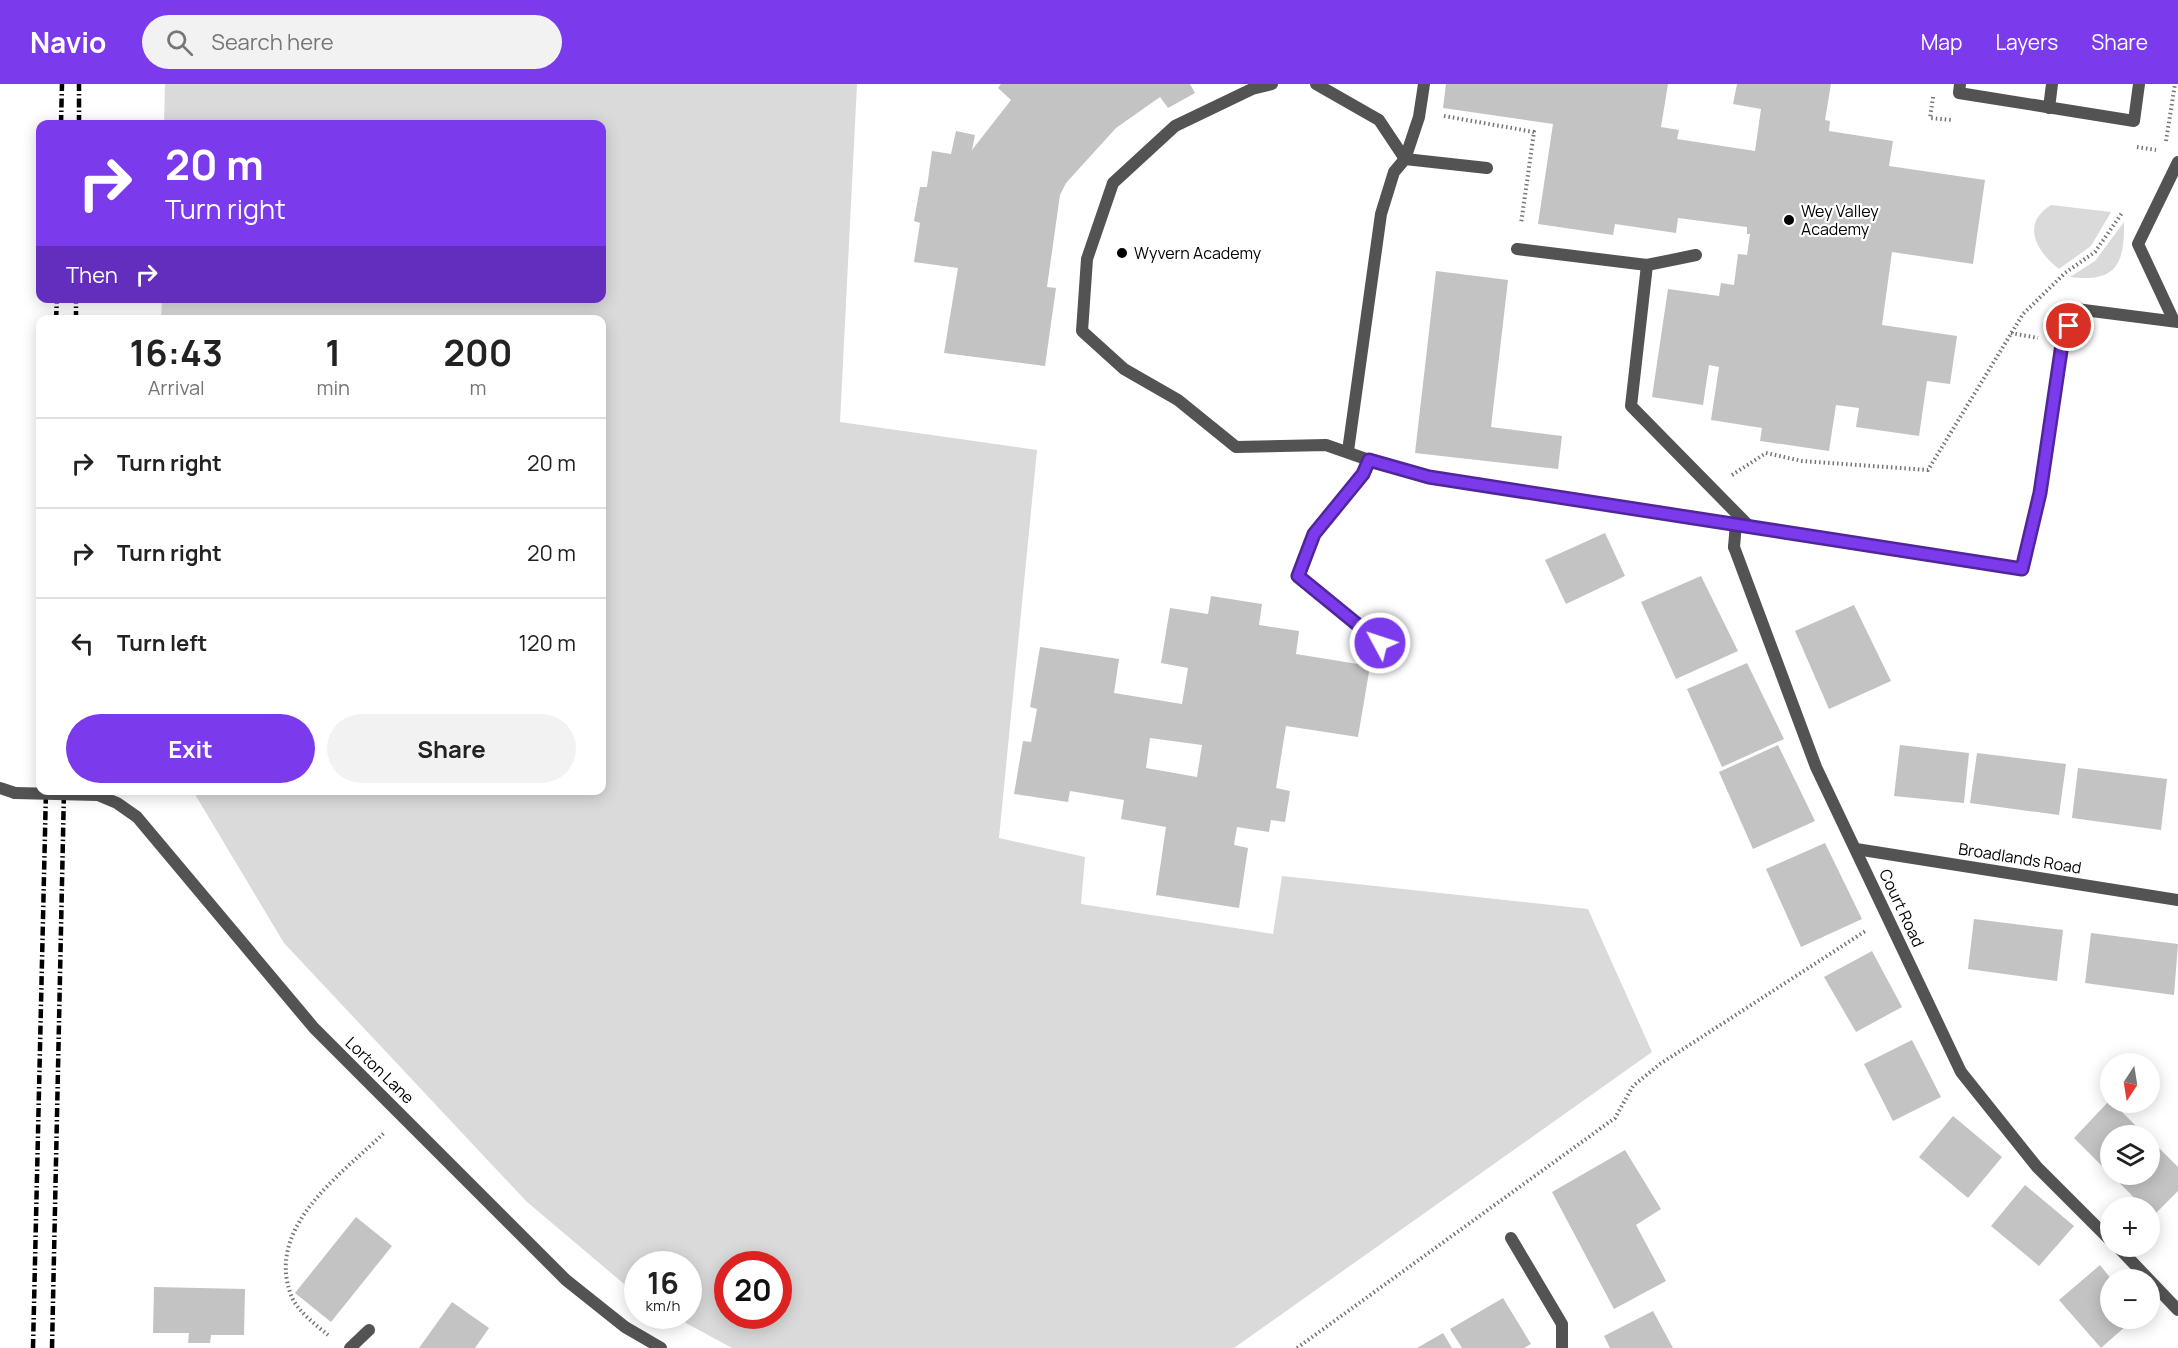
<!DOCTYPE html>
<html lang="en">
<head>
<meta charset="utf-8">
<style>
	:root { --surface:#fff; --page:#f2f2f2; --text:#222; --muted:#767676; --line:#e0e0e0; --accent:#7c3aed }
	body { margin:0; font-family:Manrope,sans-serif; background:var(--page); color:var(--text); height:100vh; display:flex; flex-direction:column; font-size:22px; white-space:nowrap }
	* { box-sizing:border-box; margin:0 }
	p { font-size:20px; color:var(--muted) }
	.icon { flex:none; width:33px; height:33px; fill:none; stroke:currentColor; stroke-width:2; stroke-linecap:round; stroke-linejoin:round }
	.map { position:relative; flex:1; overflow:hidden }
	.details { position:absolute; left:36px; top:231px; width:570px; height:480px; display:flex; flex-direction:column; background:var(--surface); border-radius:12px; box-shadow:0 3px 15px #0003 }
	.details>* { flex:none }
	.hud { position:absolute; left:36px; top:36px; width:570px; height:183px; border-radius:12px; box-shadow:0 3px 15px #0003; background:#7c3aed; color:#fff; overflow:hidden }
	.needle { width:39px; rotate:192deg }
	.buttons { position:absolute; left:2100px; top:969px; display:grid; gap:12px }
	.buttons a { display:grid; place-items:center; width:60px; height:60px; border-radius:50%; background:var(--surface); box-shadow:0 3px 15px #0003; font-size:30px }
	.speed { position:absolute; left:624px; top:1167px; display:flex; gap:12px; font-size:30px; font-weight:700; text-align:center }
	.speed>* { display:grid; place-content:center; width:78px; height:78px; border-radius:50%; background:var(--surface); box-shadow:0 3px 15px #0003; line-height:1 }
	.speed small { font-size:15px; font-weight:400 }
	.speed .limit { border:9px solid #d22; background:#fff; color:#111 }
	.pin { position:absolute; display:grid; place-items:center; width:51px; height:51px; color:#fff; margin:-26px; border:3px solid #fff; border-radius:50%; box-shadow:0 2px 6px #0007 }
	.me { position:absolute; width:66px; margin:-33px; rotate:310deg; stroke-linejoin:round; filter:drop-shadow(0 0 4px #0008) }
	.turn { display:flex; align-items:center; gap:21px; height:126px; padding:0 30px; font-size:27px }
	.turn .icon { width:78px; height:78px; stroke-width:2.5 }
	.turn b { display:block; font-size:42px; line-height:51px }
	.then { display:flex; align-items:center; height:57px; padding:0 30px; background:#0003; gap:12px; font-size:22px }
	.eta { display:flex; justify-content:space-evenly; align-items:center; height:102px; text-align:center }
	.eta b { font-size:36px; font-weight:700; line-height:42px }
	.button { display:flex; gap:12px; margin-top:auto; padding:12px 30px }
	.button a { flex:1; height:69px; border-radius:36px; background:var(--accent); color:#fff; font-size:24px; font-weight:700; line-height:69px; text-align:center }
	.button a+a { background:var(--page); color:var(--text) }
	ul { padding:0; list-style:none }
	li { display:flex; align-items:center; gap:18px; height:90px; padding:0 30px; border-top:2px solid var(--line) }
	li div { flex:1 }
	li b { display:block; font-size:22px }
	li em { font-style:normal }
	header { display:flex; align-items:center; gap:36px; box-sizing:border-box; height:84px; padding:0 30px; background:var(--accent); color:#fff }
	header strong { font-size:28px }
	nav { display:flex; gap:33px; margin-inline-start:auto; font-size:21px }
	.search { width:420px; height:54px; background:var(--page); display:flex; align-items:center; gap:15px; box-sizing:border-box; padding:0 21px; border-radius:33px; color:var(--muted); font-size:22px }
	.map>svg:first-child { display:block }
	.green { fill:#dadada; fill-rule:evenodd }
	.building { fill:#c3c3c3; fill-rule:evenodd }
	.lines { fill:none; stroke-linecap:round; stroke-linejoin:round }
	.path { stroke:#757575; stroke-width:4; stroke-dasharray:1.5 3; stroke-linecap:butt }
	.service { stroke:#535353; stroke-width:12 }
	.minor { stroke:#535353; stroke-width:12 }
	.rail { stroke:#000; stroke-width:4.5; stroke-dasharray:9 3 1.5 3; stroke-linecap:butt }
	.minor-bridge { stroke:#535353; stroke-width:12 }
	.route-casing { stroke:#51269a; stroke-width:15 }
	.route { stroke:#7c3aed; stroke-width:10 }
	.poi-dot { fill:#000; stroke:#fff; stroke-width:2 }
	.labels { text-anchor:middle; stroke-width:4.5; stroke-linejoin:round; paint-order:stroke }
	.poi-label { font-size:16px; fill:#000; stroke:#fff; text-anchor:start }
	.street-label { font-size:16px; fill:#000; stroke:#fff }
</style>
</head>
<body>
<header>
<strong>Navio</strong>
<div class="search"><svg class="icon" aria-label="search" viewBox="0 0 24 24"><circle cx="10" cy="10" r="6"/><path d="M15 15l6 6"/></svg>Search here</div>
<nav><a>Map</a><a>Layers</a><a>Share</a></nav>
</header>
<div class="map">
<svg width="2178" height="1264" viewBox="0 0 2178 1264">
	<rect width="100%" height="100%" fill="#fff"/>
	<!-- green -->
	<g class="green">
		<path d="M165 0H857L840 338 1037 366 999 754 1085 773 1081 820 1273 850 1282 792 1588 825 1652 968 1234 1264H732L673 1232H688V1180H638L637 1211 526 1117 284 859 193 707 602 706V236L161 235 162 214H602V40H164ZM728 1180H778V1232H728Z"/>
		<path d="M2051 121 2111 128 2091 162 2059 185C2037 168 2020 140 2051 121Z"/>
		<path d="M2124 138C2125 181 2115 199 2070 193L2095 177Z"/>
	</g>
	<!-- building -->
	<g class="building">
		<polygon points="1001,0 1190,0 1195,9 1168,24 1160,13 1116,44 1066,99 1060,111 1047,203 1056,204 1045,282 944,269 958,184 914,178 920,139 914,137 920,103 927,103 932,67 951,70 956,47 975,51 972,66 1011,16 998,4"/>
		<polygon points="1446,0 1668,0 1661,43 1679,46 1677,55 1755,67 1761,25 1733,20 1737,0 1831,0 1825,36 1830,37 1829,47 1893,57 1889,82 1985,96 1973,180 1892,168 1882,241 1957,252 1950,300 1927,297 1919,352 1856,343 1859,324 1836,321 1829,367 1760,357 1762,344 1711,336 1719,283 1709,281 1703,321 1652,313 1668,205 1719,212 1721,199 1734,201 1738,170 1747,171 1750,150 1747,150 1747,143 1678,134 1676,149 1615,140 1613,151 1538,140 1553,40 1443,24"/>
		<polygon points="1436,187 1508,196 1491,343 1562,352 1558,385 1415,369"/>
		<polygon points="1605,449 1625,492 1566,520 1545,476"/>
		<polygon points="1701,492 1738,567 1676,595 1641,518"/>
		<path d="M1211 512 1262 520 1259 541 1299 547 1296 570 1370 582 1358 653 1286 642 1276 704 1290 707 1285 738 1271 736 1269 748 1237 743 1234 761 1248 764 1239 824 1156 811 1166 743 1121 735 1124 716 1070 707 1068 718 1014 710 1023 657 1031 658 1037 625 1030 623 1040 563 1119 575 1114 609 1182 620 1188 584 1161 579 1170 524 1208 530ZM1150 654 1202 661 1197 693 1146 684Z"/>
		<polygon points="1854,521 1891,597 1829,625 1795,547"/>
		<polygon points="1747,579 1784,655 1722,683 1687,605"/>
		<polygon points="1778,661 1815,737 1753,765 1719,688"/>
		<polygon points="1900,661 1969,669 1964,719 1894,712"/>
		<polygon points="1977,669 2066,680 2059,731 1970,719"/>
		<polygon points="2078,684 2167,695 2161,746 2072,734"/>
		<polygon points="1825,759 1862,835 1801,863 1766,785"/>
		<polygon points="1974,835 2063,846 2057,897 1968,885"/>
		<polygon points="2091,849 2178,860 2174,911 2085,899"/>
		<polygon points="1872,867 1902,923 1856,948 1824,893"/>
		<polygon points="1912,956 1941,1013 1893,1037 1864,980"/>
		<polygon points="2110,1016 2146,1052 2110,1052 2110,1090 2074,1054"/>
		<polygon points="1953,1032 2002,1073 1968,1114 1919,1073"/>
		<polygon points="2150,1055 2178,1083 2178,1107 2153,1132 2150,1124 2144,1124 2111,1090 2150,1090"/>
		<polygon points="1625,1066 1661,1125 1636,1141 1666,1197 1614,1225 1552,1108"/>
		<polygon points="2025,1101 2074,1142 2039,1182 1991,1142"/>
		<polygon points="356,1133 392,1162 331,1238 295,1209"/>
		<polygon points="2100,1181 2112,1196 2110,1234 2135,1234 2101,1264 2059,1216"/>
		<polygon points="154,1203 245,1205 244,1251 211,1251 210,1259 188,1259 189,1249 153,1249"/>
		<polygon points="1503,1214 1531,1260 1524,1264 1462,1264 1450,1245"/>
		<polygon points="452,1218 489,1244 475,1264 419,1264"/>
		<polygon points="1653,1227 1673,1264 1610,1264 1604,1252"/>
		<polygon points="1443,1249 1452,1264 1417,1264"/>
	</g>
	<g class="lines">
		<!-- path -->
		<g class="path">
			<polyline points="1933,13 1930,34 1952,36"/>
			<polyline points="1444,32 1534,48 1521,140"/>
			<polyline points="2166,57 2175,0"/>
			<polyline points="2137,63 2156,66"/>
			<polyline points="2011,249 2038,254"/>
			<polyline points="1732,391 1766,369 1802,377 1928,386 2023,230 2065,189 2095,168 2122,129"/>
			<path d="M328 1251C316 1241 296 1226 291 1211 265 1142 342 1090 385 1048"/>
			<polyline points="1297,1264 1615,1034 1633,1002 1660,980 1867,846"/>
		</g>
		<!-- service -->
		<g class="service">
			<polyline points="1272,0 1252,5 1175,42 1113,99 1087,175 1082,247 1124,285 1178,316 1236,363 1326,361 1369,376"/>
			<polyline points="1316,0 1379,36 1405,75"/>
			<polyline points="1960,0 1959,9 2134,37 2139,0"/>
			<polyline points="2049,24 2052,0"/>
			<polyline points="1405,75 1419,33 1424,0"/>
			<polyline points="1517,165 1647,181"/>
			<polyline points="1696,171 1647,181 1631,322 1749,442"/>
			<polyline points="2174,237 2138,160 2178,78"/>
			<polyline points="1348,367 1381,130 1394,88 1405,75 1487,84"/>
			<polyline points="1734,463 1736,439"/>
			<polyline points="1380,559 1298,492 1314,450 1363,390 1369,376 1429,393 2022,485 2040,409 2062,260 2076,225 2178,238"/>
		</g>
		<!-- minor -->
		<g class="minor">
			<polyline points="1734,463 1816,683 1961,988 2037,1083 2110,1156"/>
			<polyline points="0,704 15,709"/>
			<polyline points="98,711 117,719 137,733 314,944 566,1196 625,1243 661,1264"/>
			<polyline points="1856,765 2178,816"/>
			<polyline points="1511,1154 1562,1240 1562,1264"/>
			<polyline points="2117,1162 2178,1226"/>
			<polyline points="350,1264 369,1246"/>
		</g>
		<!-- rail -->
		<g class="rail">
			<polyline points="61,40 62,0"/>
			<polyline points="79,40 79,0"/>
			<polyline points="56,236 57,214"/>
			<polyline points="76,236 76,214"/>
			<polyline points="33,1264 46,706"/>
			<polyline points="52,1264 64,706"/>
		</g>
		<!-- minor-bridge -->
		<polyline class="minor-bridge" points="15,709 98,711"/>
	</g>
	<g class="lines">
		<defs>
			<polyline id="route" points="1380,559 1298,492 1314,450 1363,390 1369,376 1429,393 2022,485 2040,409 2062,260 2069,242"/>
		</defs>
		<!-- route casing -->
		<use href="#route" class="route-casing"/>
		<!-- route -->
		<use href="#route" class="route"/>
	</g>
	<!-- markers -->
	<g class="poi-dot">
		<circle cx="1789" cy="136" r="6"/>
		<circle cx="1122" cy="169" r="6"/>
	</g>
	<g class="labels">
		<!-- poi labels -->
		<g class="poi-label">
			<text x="1801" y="133">Wey Valley<tspan x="1801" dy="18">Academy</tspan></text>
			<text x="1134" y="175">Wyvern Academy</text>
		</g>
		<!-- street labels -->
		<g class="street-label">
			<text transform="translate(2020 774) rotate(9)" y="6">Broadlands Road</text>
			<text transform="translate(1902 824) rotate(65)" y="6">Court Road</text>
			<text transform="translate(380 986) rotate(44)" y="6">Lorton Lane</text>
		</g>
	</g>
</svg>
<div class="buttons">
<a><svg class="needle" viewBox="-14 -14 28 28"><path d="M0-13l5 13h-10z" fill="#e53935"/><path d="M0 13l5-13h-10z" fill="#767676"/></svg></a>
<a><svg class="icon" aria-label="layers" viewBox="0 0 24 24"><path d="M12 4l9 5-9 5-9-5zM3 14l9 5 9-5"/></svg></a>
<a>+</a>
<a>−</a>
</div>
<div class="speed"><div>16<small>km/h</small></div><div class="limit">20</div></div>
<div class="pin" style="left:2069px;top:242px;background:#d93025"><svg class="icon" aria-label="arrive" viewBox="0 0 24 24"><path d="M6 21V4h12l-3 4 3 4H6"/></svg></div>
<svg class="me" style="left:1380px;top:559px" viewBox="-20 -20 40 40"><circle r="17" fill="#7c3aed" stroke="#fff" stroke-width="3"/><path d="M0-11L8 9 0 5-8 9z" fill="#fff"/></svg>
<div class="hud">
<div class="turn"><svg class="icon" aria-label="right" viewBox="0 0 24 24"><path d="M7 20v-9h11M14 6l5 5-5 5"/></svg><div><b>20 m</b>Turn right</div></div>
<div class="then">Then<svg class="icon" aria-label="right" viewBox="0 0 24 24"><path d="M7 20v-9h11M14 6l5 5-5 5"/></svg></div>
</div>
<section class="details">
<div class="eta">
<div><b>16:43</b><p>Arrival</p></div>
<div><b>1</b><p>min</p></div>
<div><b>200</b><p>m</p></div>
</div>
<ul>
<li><svg class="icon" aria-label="right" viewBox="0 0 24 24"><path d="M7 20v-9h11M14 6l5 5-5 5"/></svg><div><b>Turn right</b></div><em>20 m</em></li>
<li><svg class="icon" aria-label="right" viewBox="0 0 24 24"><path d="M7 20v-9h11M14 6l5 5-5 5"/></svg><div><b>Turn right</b></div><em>20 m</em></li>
<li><svg class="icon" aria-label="left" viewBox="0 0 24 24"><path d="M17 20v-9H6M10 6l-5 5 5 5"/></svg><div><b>Turn left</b></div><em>120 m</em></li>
</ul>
<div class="button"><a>Exit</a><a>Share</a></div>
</section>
</div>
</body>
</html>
